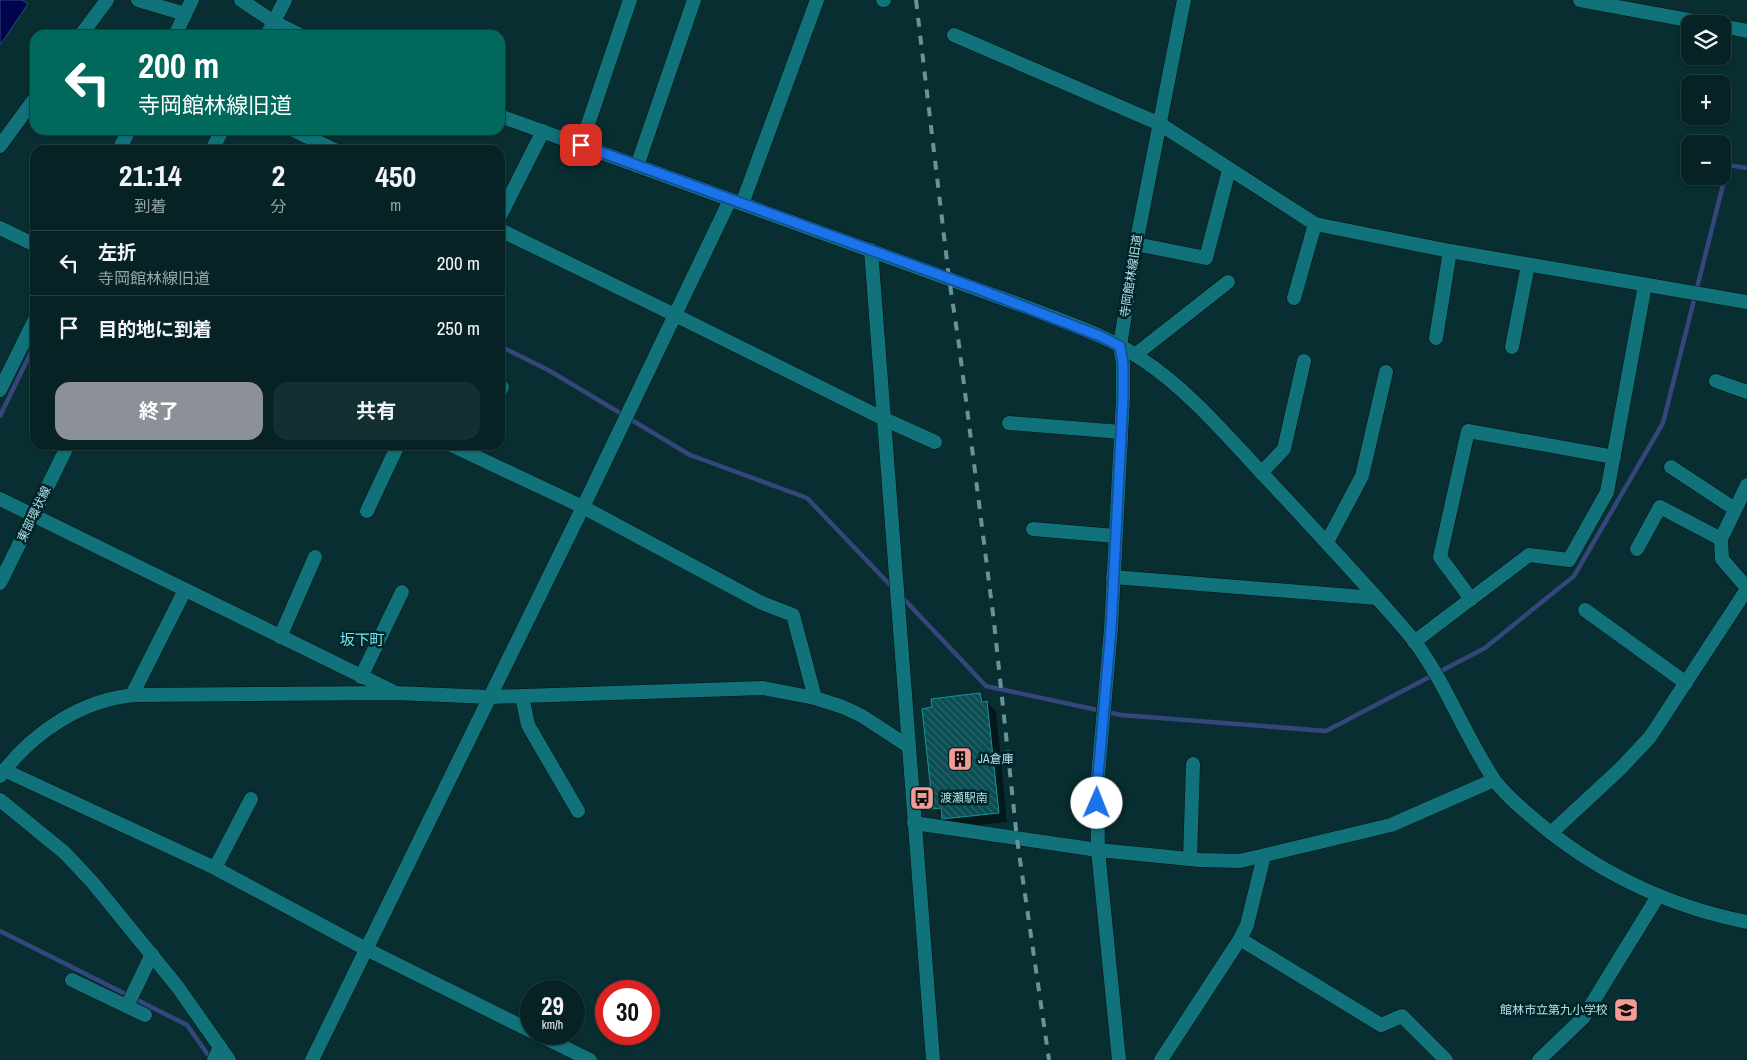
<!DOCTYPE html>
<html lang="ja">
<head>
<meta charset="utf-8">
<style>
	:root { --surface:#062225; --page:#142f32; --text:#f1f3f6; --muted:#98a4a7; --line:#273f42; --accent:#8c9099 }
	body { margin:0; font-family:"Archivo Narrow","Noto Sans JP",sans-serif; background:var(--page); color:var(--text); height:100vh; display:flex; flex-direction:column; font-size:19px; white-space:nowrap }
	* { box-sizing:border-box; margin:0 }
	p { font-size:16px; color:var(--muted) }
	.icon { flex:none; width:28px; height:28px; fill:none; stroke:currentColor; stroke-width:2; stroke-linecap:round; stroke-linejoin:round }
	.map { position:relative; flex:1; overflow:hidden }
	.sheet { position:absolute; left:30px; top:145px; width:475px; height:305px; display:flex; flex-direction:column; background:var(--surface); border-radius:15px; box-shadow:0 1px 4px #0004,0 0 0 1px var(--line) }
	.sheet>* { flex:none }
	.top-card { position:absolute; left:30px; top:30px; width:475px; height:105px; border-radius:15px; box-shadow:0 1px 4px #0004,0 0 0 1px var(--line); background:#00695c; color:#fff; overflow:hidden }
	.tools { position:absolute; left:1681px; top:15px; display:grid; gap:10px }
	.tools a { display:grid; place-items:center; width:50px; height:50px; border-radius:10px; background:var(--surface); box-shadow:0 1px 4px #0004,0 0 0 1px var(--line); font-size:25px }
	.speed { position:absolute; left:520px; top:980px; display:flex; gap:10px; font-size:25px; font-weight:700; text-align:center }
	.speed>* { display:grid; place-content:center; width:65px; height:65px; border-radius:50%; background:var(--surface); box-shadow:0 1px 4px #0004,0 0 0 1px var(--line); line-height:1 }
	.speed small { font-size:12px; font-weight:400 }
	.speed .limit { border:8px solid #d22; background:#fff; color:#111 }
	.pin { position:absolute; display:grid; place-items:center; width:42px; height:42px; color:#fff; margin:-21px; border-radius:10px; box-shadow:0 2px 8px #0006 }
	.me { position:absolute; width:55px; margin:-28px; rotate:1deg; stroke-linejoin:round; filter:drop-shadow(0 0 4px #0008) }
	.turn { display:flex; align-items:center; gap:18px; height:105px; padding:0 25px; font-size:22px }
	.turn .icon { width:65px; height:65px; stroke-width:2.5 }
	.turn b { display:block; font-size:35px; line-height:42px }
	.eta { display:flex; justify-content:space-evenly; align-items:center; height:85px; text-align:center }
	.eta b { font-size:30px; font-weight:700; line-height:35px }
	.button { display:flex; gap:10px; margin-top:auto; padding:10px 25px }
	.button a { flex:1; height:58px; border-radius:15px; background:var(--accent); color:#fff; font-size:20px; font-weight:700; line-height:58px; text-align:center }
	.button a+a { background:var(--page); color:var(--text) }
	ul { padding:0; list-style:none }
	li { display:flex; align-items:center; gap:15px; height:65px; padding:0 25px; border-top:1px solid var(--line) }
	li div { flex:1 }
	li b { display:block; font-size:19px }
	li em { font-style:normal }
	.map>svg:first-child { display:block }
	.water { fill:#00044e; stroke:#34467b }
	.shadow { fill:#0007 }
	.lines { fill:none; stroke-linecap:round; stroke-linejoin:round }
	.stream { stroke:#34467b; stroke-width:4.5 }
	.building { fill:url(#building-back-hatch); stroke:#1197a2 }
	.minor-casing { stroke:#051315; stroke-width:15 }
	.tertiary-casing { stroke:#051315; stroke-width:15 }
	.secondary-casing { stroke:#051315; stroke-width:15 }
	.minor { stroke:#11727a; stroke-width:14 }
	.tertiary { stroke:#11727a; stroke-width:14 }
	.secondary { stroke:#11727a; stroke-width:14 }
	.rail { stroke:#689498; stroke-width:4; stroke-dasharray:9 9; stroke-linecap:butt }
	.route-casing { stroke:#114b97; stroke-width:12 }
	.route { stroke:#1a73e8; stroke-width:9 }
	.labels { text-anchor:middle; stroke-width:5; stroke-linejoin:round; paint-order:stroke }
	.street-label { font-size:12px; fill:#afe0e5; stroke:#002427 }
	.poi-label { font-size:12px; fill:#afe0e5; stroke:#002427; text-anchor:start }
	.quarter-label { font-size:15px; fill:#73e2ed; stroke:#002427 }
</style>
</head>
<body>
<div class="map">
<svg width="1747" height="1060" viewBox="0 0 1747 1060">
	<defs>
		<pattern id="building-back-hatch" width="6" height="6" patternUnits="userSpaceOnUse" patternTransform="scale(1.25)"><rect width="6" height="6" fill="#0a4d52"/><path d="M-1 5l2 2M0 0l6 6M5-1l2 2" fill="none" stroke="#2b666b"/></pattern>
	</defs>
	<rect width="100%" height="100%" fill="#082e31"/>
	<!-- water -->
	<polygon class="water" points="0,0 22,0 28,4 0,45"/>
	<!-- shadow -->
	<polygon class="shadow" points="980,694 996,712 1007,822 952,828 934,809"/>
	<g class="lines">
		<!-- stream -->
		<g class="stream">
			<polyline points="500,346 550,371 690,455 807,498 893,588"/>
			<polyline points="0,416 35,344"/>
			<polyline points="902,597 986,686 1121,715 1326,731 1485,648 1574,576 1663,423 1728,165 1747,168"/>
			<polyline points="0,931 187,1025 211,1059"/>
		</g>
	</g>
	<!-- building -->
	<polygon class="building" points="980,693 982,702 987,701 999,813 942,819 941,808 933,809 922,709 932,707 931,699"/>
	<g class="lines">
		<defs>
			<g id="minor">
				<polyline points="138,0 185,14"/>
				<polyline points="883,0 884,0"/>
				<polyline points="81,35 107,0"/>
				<polyline points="175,35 192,0"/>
				<polyline points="954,35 1160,124 1315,224 1450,251 1747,302"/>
				<polyline points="293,130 335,150"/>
				<polyline points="581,145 630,0"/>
				<polyline points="0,146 35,98"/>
				<polyline points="119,150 129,130"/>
				<polyline points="637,166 694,0"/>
				<polyline points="742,204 817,0"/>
				<polyline points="500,216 543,131"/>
				<polyline points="0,228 35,245"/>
				<polyline points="500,230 675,315 884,419 935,442"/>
				<polyline points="1136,244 1206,258 1229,170"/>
				<polyline points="1294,298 1315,224"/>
				<polyline points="1436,338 1450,251"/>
				<polyline points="1512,347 1528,265"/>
				<polyline points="1135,355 1228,282"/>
				<polyline points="1716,381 1747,392"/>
				<polyline points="0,390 35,319"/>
				<polyline points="500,391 502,387"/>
				<polyline points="1009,423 1121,432"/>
				<polyline points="451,445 583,507 762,603 793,615 815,698"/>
				<polyline points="1671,467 1735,509"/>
				<polyline points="1261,473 1284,449 1304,361"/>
				<polyline points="1747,485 1721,539 1722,559 1747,588"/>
				<polyline points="0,499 392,691"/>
				<polyline points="367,511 398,445"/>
				<polyline points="1033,529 1115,536"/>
				<polyline points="1327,542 1362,476 1386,372"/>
				<polyline points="1637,549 1660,507 1721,539"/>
				<polyline points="1113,577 1377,598"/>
				<polyline points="1471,599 1440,557 1468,431 1614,457"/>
				<polyline points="1585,610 1686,683"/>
				<polyline points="280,637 315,557"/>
				<polyline points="1414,642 1529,555 1569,560 1607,492 1645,285"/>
				<polyline points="361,677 402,592"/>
				<polyline points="132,695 185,590"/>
				<polyline points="522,696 528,725 578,811"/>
				<polyline points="4,770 215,868 366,949 531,1031"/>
				<path d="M0 776C32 733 83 698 138 695L395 693 490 697 763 688 815 698 843 707 862 716 908 746"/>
				<polyline points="914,823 1098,850 1200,860 1240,861 1391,825 1494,780"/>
				<polyline points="1551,833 1622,767 1650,737 1747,589"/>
				<polyline points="1190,859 1193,764"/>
				<polyline points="215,868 251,799"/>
				<polyline points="1240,939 1381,1025 1402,1016 1446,1060"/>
				<polyline points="72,980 145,1015"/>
				<polyline points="127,1006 152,954"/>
				<polyline points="537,1034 590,1060"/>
				<polyline points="214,1060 220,1047"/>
				<polyline points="312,1060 583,507 730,200"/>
				<polyline points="1119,1060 1098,850 1097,787 1111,629 1123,398 1123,364 1120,346 1136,244 1184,0"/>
				<polyline points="1161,1060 1240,939 1247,925 1264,856"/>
				<polyline points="1539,1060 1583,1018 1658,896"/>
			</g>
			<g id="tertiary">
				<polyline points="241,0 274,22 300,35"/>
				<polyline points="267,35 285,0"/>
				<path d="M500 116 1029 308C1067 323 1106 335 1140 358 1191 391 1233 443 1274 486 1305 519 1336 553 1367 587 1383 605 1400 623 1415 642 1446 684 1464 734 1493 778 1503 793 1520 807 1534 819 1596 872 1667 906 1747 922"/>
				<polyline points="212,150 222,130"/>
				<polyline points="871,250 933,1060"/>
				<polyline points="0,583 68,445"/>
				<polyline points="0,800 65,853 93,883 177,986 229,1060"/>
			</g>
			<g id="secondary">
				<polyline points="1580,0 1710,24"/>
				<polyline points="1722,26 1747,31"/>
			</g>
		</defs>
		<!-- minor casing -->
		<use href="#minor" class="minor-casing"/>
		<!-- tertiary casing -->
		<use href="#tertiary" class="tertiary-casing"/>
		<!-- secondary casing -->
		<use href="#secondary" class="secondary-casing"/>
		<!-- minor -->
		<use href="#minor" class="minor"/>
		<!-- tertiary -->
		<use href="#tertiary" class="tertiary"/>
		<!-- secondary -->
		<use href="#secondary" class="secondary"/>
		<!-- rail -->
		<polyline class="rail" points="916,0 949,278 959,345 994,622 1017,839 1049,1060"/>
	</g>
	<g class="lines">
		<defs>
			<polyline id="route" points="581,145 981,290 1100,336 1120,346 1123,364 1123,398 1111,629 1097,787 1097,803"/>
		</defs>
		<!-- route casing -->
		<use href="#route" class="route-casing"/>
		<!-- route -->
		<use href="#route" class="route"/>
	</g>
	<!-- icons -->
	<defs>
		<symbol id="building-square" viewBox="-11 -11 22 22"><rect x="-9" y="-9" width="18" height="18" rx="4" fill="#f59b96" stroke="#002427"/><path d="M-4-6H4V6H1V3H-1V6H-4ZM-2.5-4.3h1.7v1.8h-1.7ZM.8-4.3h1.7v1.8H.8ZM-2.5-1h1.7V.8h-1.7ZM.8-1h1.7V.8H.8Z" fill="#111"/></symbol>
		<symbol id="bus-square" viewBox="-11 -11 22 22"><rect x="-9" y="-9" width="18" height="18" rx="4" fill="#f59b96" stroke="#002427"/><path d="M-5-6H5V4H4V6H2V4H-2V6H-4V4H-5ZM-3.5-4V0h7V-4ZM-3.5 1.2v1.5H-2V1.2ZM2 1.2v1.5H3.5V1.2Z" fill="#111"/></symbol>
		<symbol id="school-square" viewBox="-11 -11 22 22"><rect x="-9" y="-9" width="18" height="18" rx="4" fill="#f59b96" stroke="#002427"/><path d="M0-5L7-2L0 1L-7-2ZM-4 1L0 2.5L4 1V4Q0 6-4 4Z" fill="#111"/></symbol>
	</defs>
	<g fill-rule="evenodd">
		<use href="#building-square" x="946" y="745" width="28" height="28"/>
		<use href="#bus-square" x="908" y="784" width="28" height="28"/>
		<use href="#school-square" x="1612" y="996" width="28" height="28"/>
	</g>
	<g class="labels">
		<!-- street labels -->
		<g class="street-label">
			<text transform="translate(1131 276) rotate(-81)" y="4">寺岡館林線旧道</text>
			<text transform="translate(34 514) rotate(-64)" y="4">東部環状線</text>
		</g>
		<!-- poi labels -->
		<g class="poi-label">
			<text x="978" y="763">JA倉庫</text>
			<text x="940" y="802">渡瀬駅南</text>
			<text x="1608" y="1014" text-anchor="end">館林市立第九小学校</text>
		</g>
		<!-- quarter labels -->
		<g class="quarter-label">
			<text x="362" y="645">坂下町</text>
		</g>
	</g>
</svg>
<div class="tools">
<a><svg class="icon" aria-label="layers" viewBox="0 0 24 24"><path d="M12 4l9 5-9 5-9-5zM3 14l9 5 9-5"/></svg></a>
<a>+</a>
<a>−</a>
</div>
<div class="speed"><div>29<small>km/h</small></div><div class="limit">30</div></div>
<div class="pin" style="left:581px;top:145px;background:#d93025"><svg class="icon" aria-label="arrive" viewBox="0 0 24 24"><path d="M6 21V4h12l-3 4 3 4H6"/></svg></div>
<svg class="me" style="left:1097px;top:803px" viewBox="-20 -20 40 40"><circle r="19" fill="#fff"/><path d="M0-13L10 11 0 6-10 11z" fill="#1a73e8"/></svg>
<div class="top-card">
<div class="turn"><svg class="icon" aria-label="left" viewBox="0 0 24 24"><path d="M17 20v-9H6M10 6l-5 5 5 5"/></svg><div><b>200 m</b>寺岡館林線旧道</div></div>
</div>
<section class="sheet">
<div class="eta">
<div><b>21:14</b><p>到着</p></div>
<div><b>2</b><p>分</p></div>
<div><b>450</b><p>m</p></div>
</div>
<ul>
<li><svg class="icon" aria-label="left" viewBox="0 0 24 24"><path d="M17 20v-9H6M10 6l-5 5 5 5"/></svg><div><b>左折</b><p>寺岡館林線旧道</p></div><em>200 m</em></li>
<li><svg class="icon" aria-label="arrive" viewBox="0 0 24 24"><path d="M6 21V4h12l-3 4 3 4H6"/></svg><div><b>目的地に到着</b></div><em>250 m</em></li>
</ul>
<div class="button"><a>終了</a><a>共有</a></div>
</section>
</div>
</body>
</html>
